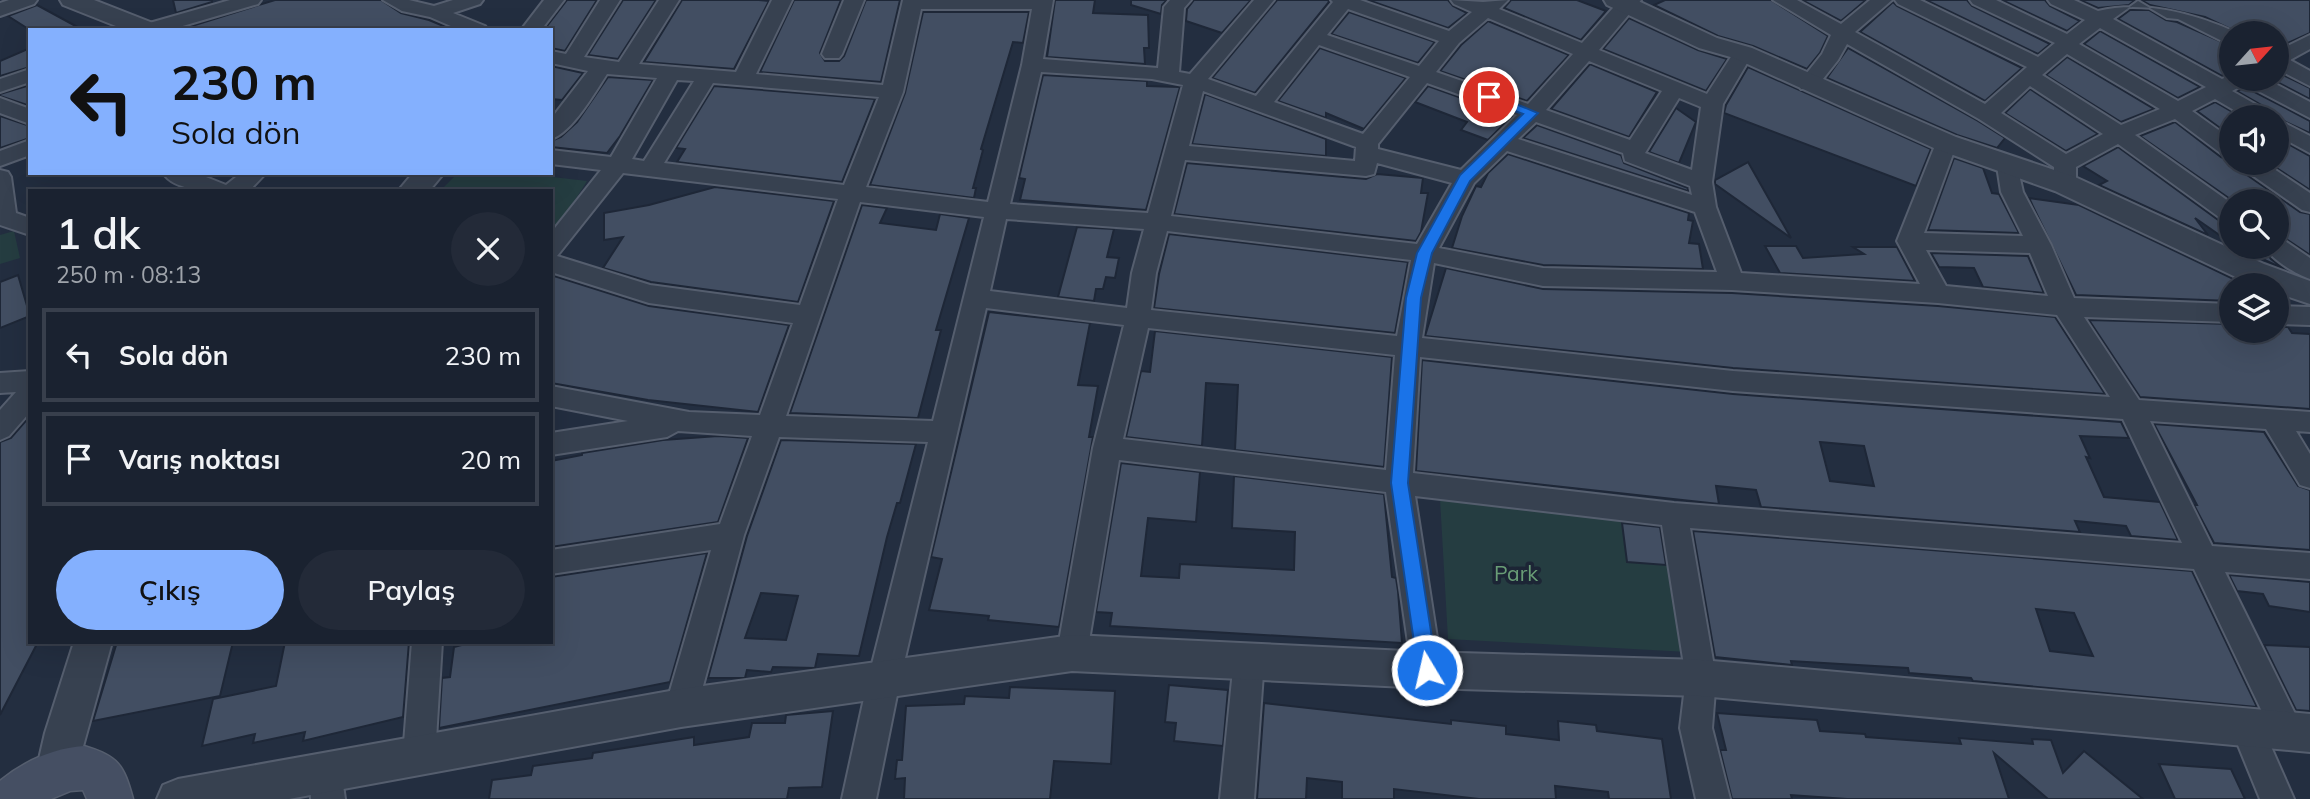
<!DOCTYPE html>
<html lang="tr">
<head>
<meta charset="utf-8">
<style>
	:root { --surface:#1a2230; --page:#232a38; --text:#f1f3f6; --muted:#9fa4ab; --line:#383f4c; --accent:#84b0fe }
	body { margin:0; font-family:Mulish,sans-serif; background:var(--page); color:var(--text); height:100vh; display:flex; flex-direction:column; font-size:26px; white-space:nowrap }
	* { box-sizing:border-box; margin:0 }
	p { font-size:23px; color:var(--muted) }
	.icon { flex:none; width:38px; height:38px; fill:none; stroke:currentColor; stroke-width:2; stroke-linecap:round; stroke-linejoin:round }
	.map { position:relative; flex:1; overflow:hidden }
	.side { position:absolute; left:28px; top:189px; width:525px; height:455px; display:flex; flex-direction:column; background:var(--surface); border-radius:0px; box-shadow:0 7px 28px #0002,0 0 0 2px var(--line) }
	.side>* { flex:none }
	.guide { position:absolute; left:28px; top:28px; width:525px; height:147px; border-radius:0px; box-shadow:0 7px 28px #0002,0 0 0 2px var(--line); background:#84b0fe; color:#111; overflow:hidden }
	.needle { width:46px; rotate:63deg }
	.buttons { position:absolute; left:2219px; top:21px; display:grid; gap:14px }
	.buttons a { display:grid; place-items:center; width:70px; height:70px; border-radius:50%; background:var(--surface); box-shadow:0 7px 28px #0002,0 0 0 2px var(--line); font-size:35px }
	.pin { position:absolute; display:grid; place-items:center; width:60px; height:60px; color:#fff; margin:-30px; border:4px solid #fff; border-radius:50%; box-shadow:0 2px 7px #0007 }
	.me { position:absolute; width:77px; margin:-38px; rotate:351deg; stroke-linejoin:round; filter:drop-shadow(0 0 5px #0008) }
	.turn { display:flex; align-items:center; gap:24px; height:147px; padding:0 28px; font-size:32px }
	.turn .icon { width:91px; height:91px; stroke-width:2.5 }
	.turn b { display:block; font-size:49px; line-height:60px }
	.round { display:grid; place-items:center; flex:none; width:74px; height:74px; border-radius:37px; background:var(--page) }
	.head { display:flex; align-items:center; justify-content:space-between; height:119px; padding:0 28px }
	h1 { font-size:42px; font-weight:600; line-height:52px }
	.cta { display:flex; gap:14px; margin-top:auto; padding:14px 28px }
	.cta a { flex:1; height:80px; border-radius:42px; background:var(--accent); color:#111; font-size:28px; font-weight:600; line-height:80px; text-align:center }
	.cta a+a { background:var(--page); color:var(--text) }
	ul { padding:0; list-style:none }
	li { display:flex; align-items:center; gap:21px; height:94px; margin:0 14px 10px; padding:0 14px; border:4px solid var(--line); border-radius:0px }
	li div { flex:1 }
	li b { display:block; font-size:26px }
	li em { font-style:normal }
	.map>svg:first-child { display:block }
	.green { fill:#253d41 }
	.building { fill:#424e62; stroke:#1e2737; stroke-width:2; fill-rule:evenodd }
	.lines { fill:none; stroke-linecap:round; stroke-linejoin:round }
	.minor-casing { stroke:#555e6e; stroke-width:4 }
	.tertiary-casing { stroke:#555e6e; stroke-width:4 }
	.secondary-casing { stroke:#555e6e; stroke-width:3 }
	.minor { fill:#374150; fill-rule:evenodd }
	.tertiary { fill:#374150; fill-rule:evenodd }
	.secondary { fill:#454f63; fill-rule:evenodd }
	.route { fill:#1a73e8; stroke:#114b97; stroke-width:2 }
	.labels { text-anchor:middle; stroke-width:7; stroke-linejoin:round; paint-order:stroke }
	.park-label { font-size:21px; fill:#699d76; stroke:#1c2535 }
</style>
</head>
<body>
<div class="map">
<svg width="2310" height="799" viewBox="0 0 2310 799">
	<rect width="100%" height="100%" fill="#232e40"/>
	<!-- green -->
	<g class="green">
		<polygon points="458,173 518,173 587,181 551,238 551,191 440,191"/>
		<polygon points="14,231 20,258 0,264 0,235"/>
		<polygon points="1440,499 1666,516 1688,652 1448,639"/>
	</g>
	<!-- building -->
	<g class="building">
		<polygon points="173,0 212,0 212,2 176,13"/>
		<polygon points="275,0 381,0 401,13 429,20 453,30 179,30"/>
		<polygon points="567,0 597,0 565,51 551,48 551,30 544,30"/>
		<polygon points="623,0 656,0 618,59 588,55"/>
		<polygon points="682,0 759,0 769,1 734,69 644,62"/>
		<polygon points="794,0 841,0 820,53 825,61 839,61 844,56 866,0 900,0 881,82 760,72"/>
		<polygon points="1055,0 1095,0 1093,13 1148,15 1149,48 1144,48 1145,64 1047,57"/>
		<polygon points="1131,0 1167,0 1162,5 1161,14 1131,5"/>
		<polygon points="1194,0 1251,0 1222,33 1186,21 1187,9"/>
		<polygon points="1277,0 1328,0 1329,2 1255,93 1212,78"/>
		<polygon points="1368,0 1448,0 1453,6 1467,13 1448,28"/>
		<polygon points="1511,0 1577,0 1606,11 1581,40 1504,8"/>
		<polygon points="1665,0 1771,0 1828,36 1820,53 1807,69 1753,46 1718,36 1654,5"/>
		<polygon points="1802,0 1866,0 1841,21"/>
		<polygon points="1926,0 1967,0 1972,6 2050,44 2038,54"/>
		<polygon points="2002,0 2045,0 2050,6 2080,21 2067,31"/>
		<polygon points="2080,0 2135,0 2129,5 2098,8"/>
		<polygon points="2141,0 2310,0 2310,33 2277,48 2277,33 2239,33 2205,17 2150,5"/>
		<polygon points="1893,2 1897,6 2022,68 1985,101 1860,32"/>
		<polygon points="37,5 83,30 30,30 8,16"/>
		<polygon points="2130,10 2149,10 2166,20 2177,22 2231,46 2231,72 2222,76 2118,19"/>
		<polygon points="923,12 1029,12 1023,43 1013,42 981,149 983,150 973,188 976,188 974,198 870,185 905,93"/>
		<polygon points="1349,12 1435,42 1418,63 1331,34"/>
		<polygon points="1629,18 1698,50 1727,59 1706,91 1603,49"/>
		<polygon points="1488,21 1569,55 1527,101 1440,71 1461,45"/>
		<polygon points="2100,31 2200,87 2178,98 2084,44"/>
		<polygon points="30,48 30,67 0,76 0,61"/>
		<polygon points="1320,48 1406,78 1364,129 1326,113 1326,118 1278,101"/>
		<polygon points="1848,48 1978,121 2005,138 1997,148 1957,135 1827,78"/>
		<polygon points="2067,57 2154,109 2121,122 2046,75"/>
		<polygon points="1590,64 1657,92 1629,137 1551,109"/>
		<polygon points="551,66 583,73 562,100 551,99"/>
		<polygon points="1748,67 1931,149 1916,186 1724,113 1726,105"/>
		<polygon points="2277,72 2310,88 2310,99 2271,79 2277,79"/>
		<polygon points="1043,75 1147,81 1147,86 1180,87 1146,210 1020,200 1025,179 1019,178"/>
		<polygon points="608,77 653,80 620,136 607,153 551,147 551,141 561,137 577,122"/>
		<polygon points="30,85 30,106 0,96 0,94"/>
		<polygon points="714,86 875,99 842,182 677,162 685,149 676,148"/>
		<polygon points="1428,86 1512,116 1488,140 1461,130 1467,122 1415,102"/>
		<polygon points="2245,87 2310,121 2310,133 2275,117 2270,110 2237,91"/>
		<polygon points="2030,89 2098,134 2066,151 2005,113"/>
		<polygon points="1205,94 1326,139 1326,156 1192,144"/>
		<polygon points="2215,102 2241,117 2231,117 2231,136 2197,111"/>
		<polygon points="1676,108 1696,122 1679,163 1649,152"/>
		<polygon points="0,116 30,126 30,138 0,148"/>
		<polygon points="2175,122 2221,157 2236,163 2240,170 2300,212 2310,214 2310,255 2286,239 2277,237 2277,201 2233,201 2140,136"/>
		<polygon points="1537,125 1621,155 1624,163 1688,188 1688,191 1523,138"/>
		<polygon points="2277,138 2310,156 2310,190 2269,163 2277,163"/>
		<polygon points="2118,147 2221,222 2231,224 2231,243 2195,218 2208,235 2099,185 2107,181 2083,166"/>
		<polygon points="1508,154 1689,213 1688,220 1693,221 1689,243 1699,244 1703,269 1543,265 1452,248 1462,216 1476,186 1481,187 1488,173"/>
		<polygon points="1954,158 1983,168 1992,193 1999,194 2019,233 1928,230"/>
		<polygon points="1748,162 1791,238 1715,184 1715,180"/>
		<polygon points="1187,163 1366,179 1377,174 1423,178 1421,193 1428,193 1421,232 1416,241 1174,214"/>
		<polygon points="715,187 834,201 798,302 651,282 603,268 623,237 604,240 604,213 649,205"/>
		<polygon points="2029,198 2079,205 2246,285 2231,285 2231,301 2076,295"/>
		<polygon points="862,205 887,208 880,223 936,230 940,214 969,218 936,330 941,330 918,418 790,413"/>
		<polygon points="1077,227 1114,229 1107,257 1119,258 1115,278 1106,277 1103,289 1096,289 1094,301 1058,297"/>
		<polygon points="1169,234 1408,262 1395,333 1154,308 1159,274"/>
		<polygon points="1765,246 1796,246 1803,258 1864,254 1853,247 1897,247 1915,281 1780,273"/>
		<polygon points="2237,247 2262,247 2271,259 2284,269"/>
		<polygon points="1931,253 2028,256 2044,293 1983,287 1974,268 1939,267"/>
		<polygon points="1446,268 1543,289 1732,293 1938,306 2055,317 2105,394 1733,368 1425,336"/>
		<polygon points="18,275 30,316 0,328 0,282"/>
		<polygon points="551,275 649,306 789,325 758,412 648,400 551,383"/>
		<polygon points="989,312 1090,323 1078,385 1098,386 1089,437 1093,437 1059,627 988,620 989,616 929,610 942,559 931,557"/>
		<polygon points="2089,320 2231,324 2231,331 2277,331 2277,327 2288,327 2292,333 2310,334 2310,409 2140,397"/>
		<polygon points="1155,331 1392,357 1384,467 1235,450 1238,385 1206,383 1202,446 1126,437 1141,371 1150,372"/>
		<path d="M1422 360 1733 394 2121 422 2129 438 2080 436 2090 458 2086 457 2104 497 2160 502 2178 540 2131 536 2126 526 2075 521 2080 532 1761 507 1756 490 1716 486 1719 504 1416 471ZM1820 442 1864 446 1874 486 1830 481Z"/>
		<polygon points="30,416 30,642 38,642 0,715 0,442 11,438"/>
		<polygon points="2154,424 2264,432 2298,486 2310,490 2310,550 2214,543 2194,505 2197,505"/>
		<polygon points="718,436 748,438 718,522 551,547 551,461 582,455 582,453 663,440"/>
		<path d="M781 440 916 444 900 503H897L887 537 859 656 818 654 815 668 773 667 771 672 747 670 745 678H708L747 536ZM761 593 798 596 786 640 745 638Z"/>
		<polygon points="1121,463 1200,472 1196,522 1148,518 1141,576 1179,578 1180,564 1294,570 1295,532 1232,528 1234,476 1384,494 1392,577 1396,578 1398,591 1402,643 1110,626 1112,613 1096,612"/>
		<polygon points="1622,523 1660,527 1666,565 1627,562"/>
		<path d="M1693 531 2192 571 2257 707 1973 681 1971 678 1909 673 1908 668 1791 661 1792 665 1715 657ZM2036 609 2074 613 2093 656 2050 651Z"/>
		<polygon points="707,553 670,682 439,728 442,678 450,677 454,647 462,645 463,642 551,642 551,577"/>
		<polygon points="2229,575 2310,582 2310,612 2269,606 2263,594 2237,591"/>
		<polygon points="117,642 233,642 220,696 93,721"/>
		<polygon points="285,642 409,642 403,717 303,741 305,732 253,743 255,734 202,746 213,699 276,686"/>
		<polygon points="2264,645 2310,647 2310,711 2296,710"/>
		<polygon points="1169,685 1228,690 1223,746 1174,741 1176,723 1165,722"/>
		<polygon points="1010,687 1115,691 1111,764 1054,761 1050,799 904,799 905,778 895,779 897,760 902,760 906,706 964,704 965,696 1009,698"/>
		<polygon points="1264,703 1451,724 1451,720 1506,726 1506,734 1559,740 1558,721 1596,725 1597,731 1662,739 1671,799 1609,799 1608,792 1555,786 1556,799 1479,799 1394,789 1394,799 1342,799 1342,782 1307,778 1306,799 1257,799"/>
		<polygon points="833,711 822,787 789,788 787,799 489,799 492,780 531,775 533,766 592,758 593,753 694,737 694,745 749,737 752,723 785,723 786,715"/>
		<polygon points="1717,713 1817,720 1820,731 1865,734 1866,737 1961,744 1959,738 2033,744 2032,739 2051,740 2063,773 2084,751 2143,799 2048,799 1994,753 2009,799 1847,799 1791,795 1792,799 1732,799 1720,750 1726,750"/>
		<polygon points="2159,764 2231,769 2245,799 2175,799"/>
	</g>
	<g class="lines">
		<defs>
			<g id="minor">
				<polygon points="9,0 37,0 34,4 0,16 0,3"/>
				<polygon points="230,0 261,0 258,4 169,30 136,30 139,26"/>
				<polygon points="383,0 409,0 434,6 453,0 483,0 480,4 453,13 485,26 488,30 460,30 430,17 402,11"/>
				<polygon points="544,0 564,0 541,30 521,30"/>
				<path d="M600 0H620L584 57 619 62 659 0H679L639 64 736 72 772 0H792L756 74 883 85 903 0H1053L1043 59 1158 68 1164 7 1170 0H1191L1184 8 1179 72 1190 74 1254 0H1274L1208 79 1256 96 1333 2 1331 0H1360L1449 31 1472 12 1454 4 1451 0 1483 2 1508 0 1499 9 1582 43 1620 0H1641L1599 50 1707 94 1736 49H1750L1753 53 1723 104 1712 182 1716 207 1741 273 1920 284 1897 241 1938 138H1954L1957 143 1924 233 2023 236 2001 192 1997 166 2000 161 2008 159 2016 161 2023 192 2051 245 2074 298 2231 304V322L2084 317 2139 400 2310 412V432L2296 431 2310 454V488L2300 485 2266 429 2150 421 2212 546 2310 553V579L2225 572 2304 732 2299 743 2288 747 2277 743 2194 569 1690 528 1716 678 1712 728 1730 799H1696L1680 728 1686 678 1662 525 1415 496 1442 670 1438 680 1427 684 1416 680 1412 670 1386 492 1119 460 1087 653 1083 663 1072 667 1061 663 1057 653 1093 448 1124 325 986 308 900 680 876 799H842L868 680 928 442 779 437 744 535 697 708 692 718 681 723 670 718 665 708 711 550 551 574V550L720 524 752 436 678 431 667 437 551 455V433L628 421 551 406V386L689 412 760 415 793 323 649 303 551 272V233L601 170 551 164V150L611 157 657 78 607 74C595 92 572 133 551 139V119L588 71 551 63V51L566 54ZM921 9H1032L1022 65 988 202 866 187 903 92ZM1348 9 1439 41 1419 66 1327 35ZM1488 18 1573 54 1528 104 1436 72 1459 43ZM1319 45 1410 77 1363 134 1274 102ZM1589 61 1662 91 1630 140 1546 110ZM1041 72 1152 79 1183 85 1148 213 1010 204ZM677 80 694 81 644 161 632 159ZM713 83 879 97 844 185 664 163ZM1427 83 1517 115 1461 170 1378 149V144ZM1203 91 1356 147 1355 161 1189 146ZM1679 98 1701 107 1692 170 1645 153ZM1536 122 1623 153 1625 161 1690 186 1692 195 1518 139ZM1507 151 1695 212 1717 272 1543 268 1439 248 1474 183ZM1185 160 1366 176 1374 174 1377 163 1452 183 1417 244 1171 216ZM623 173 838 199 800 305 650 285 557 256ZM860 202 984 217 933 421 786 416ZM1006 219 1144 229 1132 273 1127 308 990 291ZM1167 231 1411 260 1397 336 1151 310 1156 273ZM1926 250 2030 253 2048 296 1946 286ZM1434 263 1543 286 1732 290 1938 303 2057 315 2110 397 1733 371 1422 338ZM1148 328 1395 355 1386 470 1123 439ZM1420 357 1733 391 2123 419 2182 543 1674 503 1413 473Z"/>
				<polygon points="844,0 864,0 842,54 839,58 825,58 822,54"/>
				<path d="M1773 0H1797L1841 24 1870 0H1892L1855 32 1985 104 2027 67 1898 4 1895 0H1920L2038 57 2055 43 1973 4 1970 0H1996L2067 34 2085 20 2051 4 2048 0H2074L2098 11C2142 0 2195 13 2237 33H2231V44L2224 42 2178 19 2167 18 2138 1 2113 19 2222 79 2231 75V79H2266L2310 102V118L2245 84 2232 91 2269 112 2272 117H2246L2215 99 2192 111 2231 139V157L2223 155 2175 119 2135 135 2231 203V222L2223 220 2118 144 2076 167V184L2073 189 2065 192 2057 189 2054 184V167L1979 119 1847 44 1838 60 1815 89H1801L1798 84 1822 54 1831 35ZM2100 28 2206 87 2178 101 2079 44ZM2067 54 2160 109 2121 125 2042 75ZM2030 86 2103 134 2066 154 2001 113Z"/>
				<polygon points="2310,35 2310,49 2290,60 2310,71 2310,86 2277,69 2277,51"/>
				<polygon points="30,69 30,82 0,92 0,79"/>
				<polygon points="0,98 30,109 30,124 0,113"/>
				<polygon points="2277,119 2310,136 2310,153 2277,135"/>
				<polygon points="30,140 30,155 0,166 0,151"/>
				<polygon points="2239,163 2265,163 2310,193 2310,212 2302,210 2242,168"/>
				<polygon points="0,170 8,172 11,177 16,213 30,218 30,235 0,225"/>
				<path d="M163 173H196L226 185 241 173H266L249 191C226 191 177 195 163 173Z"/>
				<path d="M2277 239 2285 241 2310 258V279C2296 274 2272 260 2265 247H2277Z"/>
				<polygon points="2277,306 2310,307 2310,325 2277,324"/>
				<polygon points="30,371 30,412 9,436 0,440 0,410 16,392 0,393 0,373"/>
				<polygon points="412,642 442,642 435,756 430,767 419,771 408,767 403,756"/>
				<polygon points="1249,646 1260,650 1264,660 1254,799 1220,799 1234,660 1238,650"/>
				<polygon points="2247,713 2258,717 2294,799 2260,799 2231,728 2236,717"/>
				<polygon points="325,755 337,760 341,771 345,799 311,799 309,771 313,760"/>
			</g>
			<g id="tertiary">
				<polygon points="60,0 94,0 158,25 161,30 126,30 63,5"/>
				<polygon points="1604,0 1636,0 1717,38 1752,48 1956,137 2075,177 2264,264 2310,281 2310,304 2277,293 2277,285 2257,285 2242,280 2055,191 1936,149 1734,58 1699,48 1607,5"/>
				<polygon points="413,173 444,173 429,191 398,191"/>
				<polygon points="1072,635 1427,652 1701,660 2310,714 2310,752 1701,696 1427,688 1072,671 681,727 289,799 157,799 163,785 178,779 681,689"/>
				<polygon points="74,642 112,642 72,786 57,792 42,786 36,772 45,733"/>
			</g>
			<path id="secondary" d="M84 746C118 756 124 765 133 799H87L83 790 70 791 51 799H0V781C24 761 54 748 84 746Z"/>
		</defs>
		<!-- minor casing -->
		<use href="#minor" class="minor-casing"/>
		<!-- tertiary casing -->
		<use href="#tertiary" class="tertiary-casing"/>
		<!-- secondary casing -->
		<use href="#secondary" class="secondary-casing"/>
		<!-- minor -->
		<use href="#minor" class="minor"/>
		<!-- tertiary -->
		<use href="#tertiary" class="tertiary"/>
		<!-- secondary -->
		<use href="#secondary" class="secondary"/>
	</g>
	<!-- route -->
	<polygon class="route" points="1489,93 1538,113 1470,181 1432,253 1421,298 1408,483 1437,670 1434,676 1427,678 1421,676 1418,670 1391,483 1406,298 1417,253 1460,175 1523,114 1484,100 1484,95"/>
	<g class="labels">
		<!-- park labels -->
		<g class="park-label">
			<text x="1516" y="581">Park</text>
		</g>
	</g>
</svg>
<div class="buttons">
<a><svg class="needle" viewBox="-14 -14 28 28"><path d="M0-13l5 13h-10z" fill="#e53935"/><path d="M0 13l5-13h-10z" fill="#9fa4ab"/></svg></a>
<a><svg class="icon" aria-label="sound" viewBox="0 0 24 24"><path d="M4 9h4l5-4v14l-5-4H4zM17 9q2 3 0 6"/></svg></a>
<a><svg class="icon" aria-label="search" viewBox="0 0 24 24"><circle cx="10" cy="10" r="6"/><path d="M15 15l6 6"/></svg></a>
<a><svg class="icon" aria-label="layers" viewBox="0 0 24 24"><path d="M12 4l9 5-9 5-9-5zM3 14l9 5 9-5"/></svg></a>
</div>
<div class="pin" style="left:1489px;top:97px;background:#d93025"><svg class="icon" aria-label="arrive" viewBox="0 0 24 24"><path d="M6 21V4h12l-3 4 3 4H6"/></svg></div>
<svg class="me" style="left:1427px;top:670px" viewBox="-20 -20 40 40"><circle r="17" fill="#1a73e8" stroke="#fff" stroke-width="3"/><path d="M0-11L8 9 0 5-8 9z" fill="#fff"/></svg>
<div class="guide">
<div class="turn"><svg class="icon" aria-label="left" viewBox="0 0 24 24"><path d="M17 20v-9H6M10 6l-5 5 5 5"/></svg><div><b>230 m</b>Sola dön</div></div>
</div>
<section class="side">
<div class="head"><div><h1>1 dk</h1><p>250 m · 08:13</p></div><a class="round"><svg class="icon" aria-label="close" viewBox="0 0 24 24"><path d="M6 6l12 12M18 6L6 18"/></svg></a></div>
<ul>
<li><svg class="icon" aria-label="left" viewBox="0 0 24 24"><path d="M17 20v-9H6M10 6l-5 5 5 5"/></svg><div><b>Sola dön</b></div><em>230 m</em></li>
<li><svg class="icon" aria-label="arrive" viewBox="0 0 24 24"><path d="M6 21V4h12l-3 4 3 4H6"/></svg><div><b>Varış noktası</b></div><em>20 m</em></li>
</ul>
<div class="cta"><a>Çıkış</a><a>Paylaş</a></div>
</section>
</div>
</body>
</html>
